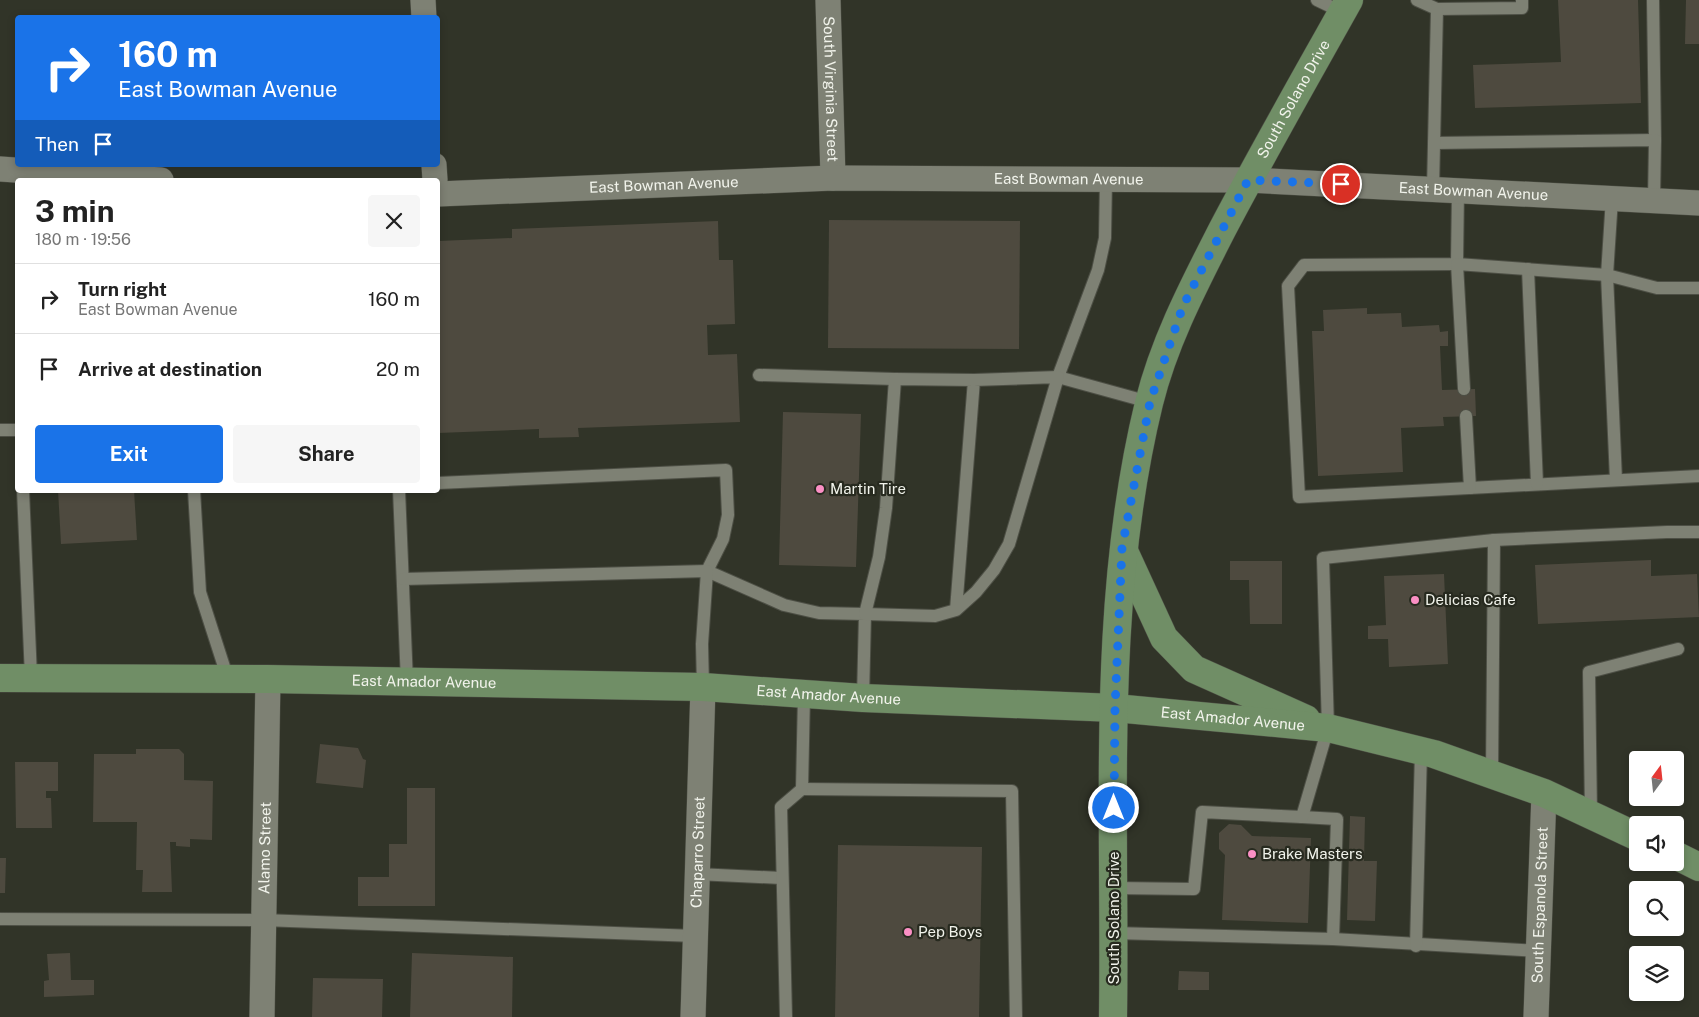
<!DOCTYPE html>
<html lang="en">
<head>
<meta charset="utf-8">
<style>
	:root { --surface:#fff; --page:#f6f6f6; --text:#222; --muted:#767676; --line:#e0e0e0; --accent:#1a73e8 }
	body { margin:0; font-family:"Public Sans",sans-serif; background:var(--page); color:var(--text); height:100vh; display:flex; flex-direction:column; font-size:19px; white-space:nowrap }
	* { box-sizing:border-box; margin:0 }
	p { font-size:16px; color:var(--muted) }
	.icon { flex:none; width:28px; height:28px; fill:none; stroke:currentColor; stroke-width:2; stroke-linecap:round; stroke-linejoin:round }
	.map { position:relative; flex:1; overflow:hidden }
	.side { position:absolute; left:15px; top:178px; width:425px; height:315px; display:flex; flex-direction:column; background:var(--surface); border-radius:5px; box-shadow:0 2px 8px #0003 }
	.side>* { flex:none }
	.top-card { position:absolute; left:15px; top:15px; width:425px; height:152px; border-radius:5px; box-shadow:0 2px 8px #0003; background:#1a73e8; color:#fff; overflow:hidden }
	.needle { width:32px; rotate:15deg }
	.controls { position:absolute; left:1629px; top:751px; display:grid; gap:10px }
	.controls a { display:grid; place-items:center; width:55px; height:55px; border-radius:5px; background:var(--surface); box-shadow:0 2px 8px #0003; font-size:25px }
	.pin { position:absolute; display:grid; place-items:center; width:42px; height:42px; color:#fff; margin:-21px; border:2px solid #fff; border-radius:50%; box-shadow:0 1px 5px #0007 }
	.me { position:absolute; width:55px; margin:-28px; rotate:0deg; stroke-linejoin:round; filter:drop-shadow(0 0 4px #0008) }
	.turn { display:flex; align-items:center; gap:18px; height:105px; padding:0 20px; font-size:22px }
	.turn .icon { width:65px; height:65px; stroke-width:2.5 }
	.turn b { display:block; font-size:35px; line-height:42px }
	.then { display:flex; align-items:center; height:48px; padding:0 20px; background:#0003; gap:10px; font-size:19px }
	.round { display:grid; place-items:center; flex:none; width:52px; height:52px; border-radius:5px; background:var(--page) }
	.overview { display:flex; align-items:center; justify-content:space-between; height:85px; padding:0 20px }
	h1 { font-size:30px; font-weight:700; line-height:38px }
	.action { display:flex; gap:10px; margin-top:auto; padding:10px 20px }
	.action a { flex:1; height:58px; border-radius:5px; background:var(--accent); color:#fff; font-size:20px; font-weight:700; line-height:58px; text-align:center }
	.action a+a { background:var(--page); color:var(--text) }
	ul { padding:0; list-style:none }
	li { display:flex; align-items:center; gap:15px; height:70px; padding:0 20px; border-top:1px solid var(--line) }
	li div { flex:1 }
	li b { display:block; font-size:19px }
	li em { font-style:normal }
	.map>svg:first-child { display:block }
	.building { fill:#4e4a3f }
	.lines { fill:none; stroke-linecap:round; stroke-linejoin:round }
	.service-casing { stroke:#4d4f45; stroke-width:14 }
	.minor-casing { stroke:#4d4f45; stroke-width:26 }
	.secondary-casing { stroke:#4d4f45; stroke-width:29 }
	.service { stroke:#7e8174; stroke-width:12 }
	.minor { stroke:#7e8174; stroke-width:25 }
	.secondary { stroke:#708e66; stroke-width:28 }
	.route { stroke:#1a73e8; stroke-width:9; stroke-dasharray:0 16.2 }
	.poi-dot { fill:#fb8fc4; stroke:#272a1f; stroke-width:2 }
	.labels { text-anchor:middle; stroke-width:4.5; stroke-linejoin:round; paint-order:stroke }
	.street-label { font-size:15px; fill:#f1f3eb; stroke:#272a1f }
	.poi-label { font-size:15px; fill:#f1f3eb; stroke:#272a1f; text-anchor:start }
</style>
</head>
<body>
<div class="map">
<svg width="1699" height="1017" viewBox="0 0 1699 1017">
	<rect width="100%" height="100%" fill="#313428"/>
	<!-- building -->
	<g class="building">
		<polygon points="1558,0 1638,0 1641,103 1475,108 1473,65 1561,62"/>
		<polygon points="1686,0 1699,0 1699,44 1685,44"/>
		<polygon points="829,220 1020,221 1019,349 828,348"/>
		<polygon points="718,221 719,260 733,260 735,324 707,325 708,355 737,354 740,422 578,428 579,437 539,438 539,429 438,433 438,241 512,238 512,229"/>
		<polygon points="1367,308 1367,314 1401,313 1402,327 1439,325 1440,332 1448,331 1448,346 1440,346 1442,390 1475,389 1476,416 1443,417 1444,426 1401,428 1403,472 1318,476 1312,331 1324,331 1323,310"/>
		<polygon points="783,412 861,414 856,567 779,565"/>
		<polygon points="58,490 134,490 137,540 61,544"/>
		<polygon points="1651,560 1651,576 1697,574 1699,617 1538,624 1535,565"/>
		<polygon points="1230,561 1282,561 1282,624 1250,624 1249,580 1230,580"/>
		<polygon points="1444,574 1448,664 1389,667 1388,639 1368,639 1368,626 1386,625 1384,576"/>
		<polygon points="320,744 358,748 363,759 366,760 363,788 316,783"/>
		<polygon points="136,749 179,749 184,754 184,780 213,781 212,840 190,839 190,847 176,846 176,842 170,842 172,892 142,892 143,870 136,870 137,822 93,822 94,754 136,754"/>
		<polygon points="15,762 58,762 58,791 46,791 46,798 51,798 52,828 16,828"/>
		<polygon points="407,788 435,788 435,906 358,906 358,877 389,877 389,844 407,844"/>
		<polygon points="1350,816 1365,817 1364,861 1377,861 1375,921 1347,920"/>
		<polygon points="1229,824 1241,825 1252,836 1311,838 1308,923 1222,920 1225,855 1219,849 1219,833"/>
		<polygon points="838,845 982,847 979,1017 835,1017"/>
		<polygon points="0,858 6,858 5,893 0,893"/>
		<polygon points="70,953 71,980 94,980 94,995 44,997 44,981 49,980 47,954"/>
		<polygon points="412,953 513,957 512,1017 410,1017"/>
		<polygon points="1179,971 1209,972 1209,990 1178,990"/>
		<polygon points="313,978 383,979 382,1017 312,1017"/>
	</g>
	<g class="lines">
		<defs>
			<g id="service">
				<polyline points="1317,0 1342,12"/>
				<polyline points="1417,0 1437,9 1522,8 1522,0"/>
				<polyline points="1653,0 1655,140"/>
				<polyline points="1434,143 1655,140 1654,200"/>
				<polyline points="1106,179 1105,238 1098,270 1058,377 1149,402"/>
				<polyline points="1433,189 1437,9"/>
				<polyline points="1458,190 1457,264 1304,265 1288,286 1299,497 1699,476"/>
				<polyline points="1612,198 1607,275 1616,480"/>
				<polyline points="1528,269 1537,484"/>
				<polyline points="759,375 895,379"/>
				<polyline points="1464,389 1457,264 1607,275 1657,288 1699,288"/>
				<polyline points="1466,416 1470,488"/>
				<polyline points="0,430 18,430"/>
				<polyline points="438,483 726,470 728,515 723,539 707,571 784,605 819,613 865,614 863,698"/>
				<polyline points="23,490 31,677"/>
				<polyline points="194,490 200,592 228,679"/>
				<polyline points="399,490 407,682"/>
				<polyline points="1494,540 1667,532 1699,532"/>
				<polyline points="403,579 707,571 702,644 703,687"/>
				<polyline points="956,610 974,380 895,379 886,508 879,557 865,614 935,616 956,610 976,592 994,570 1009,544 1058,377 974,380"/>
				<polyline points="802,789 1012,791 1016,1017"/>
				<polyline points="1591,814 1589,672 1678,649"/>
				<polyline points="1302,817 1337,819 1333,939"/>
				<polyline points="697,874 781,878"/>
				<polyline points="1114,888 1194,889 1202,812 1302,817 1328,728 1323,558 1494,540 1492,775"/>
				<polyline points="0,919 263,920 695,936"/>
				<polyline points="1114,933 1333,939 1539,951"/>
				<polyline points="1416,946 1421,751"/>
				<polyline points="786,1017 781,807 802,789 804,695"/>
			</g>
			<g id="minor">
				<polyline points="423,0 424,18"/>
				<path id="s1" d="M828 0 833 178"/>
				<polyline points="434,165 435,180"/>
				<polyline points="0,169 161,180"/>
				<path id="s2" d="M438 194 833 178 1248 180 1699 203"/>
				<path id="s3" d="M262 1017 268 679"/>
				<path id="s4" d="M693 1017 703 687"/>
				<path id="s5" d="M1536 1017 1544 793"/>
			</g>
			<g id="secondary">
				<polyline points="1124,551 1164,638 1194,669 1306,719"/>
				<path id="s6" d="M0 678 268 679 703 687 863 698 1115 708 1328 728 1434 754 1544 793 1638 837"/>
				<polyline points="1675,855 1699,867"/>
				<path id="s7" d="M1113 1017C1116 813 1100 603 1149 403 1164 342 1194 285 1222 230 1263 152 1306 77 1349 0"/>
			</g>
		</defs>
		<!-- service casing -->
		<use href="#service" class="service-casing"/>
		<!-- minor casing -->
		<use href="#minor" class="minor-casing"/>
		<!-- secondary casing -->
		<use href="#secondary" class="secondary-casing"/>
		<!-- service -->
		<use href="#service" class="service"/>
		<!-- minor -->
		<use href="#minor" class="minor"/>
		<!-- secondary -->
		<use href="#secondary" class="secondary"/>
	</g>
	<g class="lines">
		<!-- route -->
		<polyline class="route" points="1114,808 1115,708 1122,548 1150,402 1183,306 1248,180 1341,184"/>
	</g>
	<!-- markers -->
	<g class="poi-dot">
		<circle cx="820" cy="489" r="5"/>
		<circle cx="1415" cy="600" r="5"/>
		<circle cx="1252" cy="854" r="5"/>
		<circle cx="908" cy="932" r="5"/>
	</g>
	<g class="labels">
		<!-- street labels -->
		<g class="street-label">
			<text dy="5" stroke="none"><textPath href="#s1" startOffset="89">South Virginia Street</textPath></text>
			<text dy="5" stroke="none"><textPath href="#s7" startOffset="954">South Solano Drive</textPath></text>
			<text dy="5" stroke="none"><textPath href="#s2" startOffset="631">East Bowman Avenue</textPath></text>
			<text dy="5" stroke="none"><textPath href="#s2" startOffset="226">East Bowman Avenue</textPath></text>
			<text dy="5" stroke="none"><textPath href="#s2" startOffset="1036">East Bowman Avenue</textPath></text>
			<text dy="5" stroke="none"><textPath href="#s6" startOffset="424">East Amador Avenue</textPath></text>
			<text dy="5" stroke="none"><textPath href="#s6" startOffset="829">East Amador Avenue</textPath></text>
			<text dy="5" stroke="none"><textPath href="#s6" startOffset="1234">East Amador Avenue</textPath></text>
			<text dy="5" stroke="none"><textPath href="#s3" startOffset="169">Alamo Street</textPath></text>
			<text dy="5" stroke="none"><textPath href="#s4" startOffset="165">Chaparro Street</textPath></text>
			<text dy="5" stroke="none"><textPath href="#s5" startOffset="112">South Espanola Street</textPath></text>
			<text transform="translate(1114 918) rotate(-90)" y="5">South Solano Drive</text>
		</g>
		<!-- poi labels -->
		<g class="poi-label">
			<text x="830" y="494">Martin Tire</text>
			<text x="1425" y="605">Delicias Cafe</text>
			<text x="1262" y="859">Brake Masters</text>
			<text x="918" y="937">Pep Boys</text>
		</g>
	</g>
</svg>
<div class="controls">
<a><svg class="needle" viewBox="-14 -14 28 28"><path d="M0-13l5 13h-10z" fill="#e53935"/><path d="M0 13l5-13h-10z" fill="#767676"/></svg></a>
<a><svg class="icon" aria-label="sound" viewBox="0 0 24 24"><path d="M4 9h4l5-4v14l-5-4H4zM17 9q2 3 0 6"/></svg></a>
<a><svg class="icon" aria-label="search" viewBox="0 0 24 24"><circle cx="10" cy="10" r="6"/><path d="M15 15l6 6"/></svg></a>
<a><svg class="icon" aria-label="layers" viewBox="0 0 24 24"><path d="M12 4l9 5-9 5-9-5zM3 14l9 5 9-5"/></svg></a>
</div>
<div class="pin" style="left:1341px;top:184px;background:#d93025"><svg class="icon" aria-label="arrive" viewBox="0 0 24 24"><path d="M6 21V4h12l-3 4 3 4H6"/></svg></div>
<svg class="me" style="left:1114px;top:808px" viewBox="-20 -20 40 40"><circle r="17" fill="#1a73e8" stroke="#fff" stroke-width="3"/><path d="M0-11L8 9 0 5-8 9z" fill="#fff"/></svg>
<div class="top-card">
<div class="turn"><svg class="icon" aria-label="right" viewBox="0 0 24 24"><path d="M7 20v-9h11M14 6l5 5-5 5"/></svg><div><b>160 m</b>East Bowman Avenue</div></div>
<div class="then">Then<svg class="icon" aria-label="arrive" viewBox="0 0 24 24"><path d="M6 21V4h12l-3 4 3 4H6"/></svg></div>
</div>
<section class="side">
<div class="overview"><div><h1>3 min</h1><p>180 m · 19:56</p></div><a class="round"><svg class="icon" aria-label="close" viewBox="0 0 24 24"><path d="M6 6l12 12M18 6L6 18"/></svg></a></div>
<ul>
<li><svg class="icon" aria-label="right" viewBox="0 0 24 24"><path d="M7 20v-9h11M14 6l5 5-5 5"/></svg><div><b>Turn right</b><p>East Bowman Avenue</p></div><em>160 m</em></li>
<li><svg class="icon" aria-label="arrive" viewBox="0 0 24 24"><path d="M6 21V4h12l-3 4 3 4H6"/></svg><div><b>Arrive at destination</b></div><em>20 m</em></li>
</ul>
<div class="action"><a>Exit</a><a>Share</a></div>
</section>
</div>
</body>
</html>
